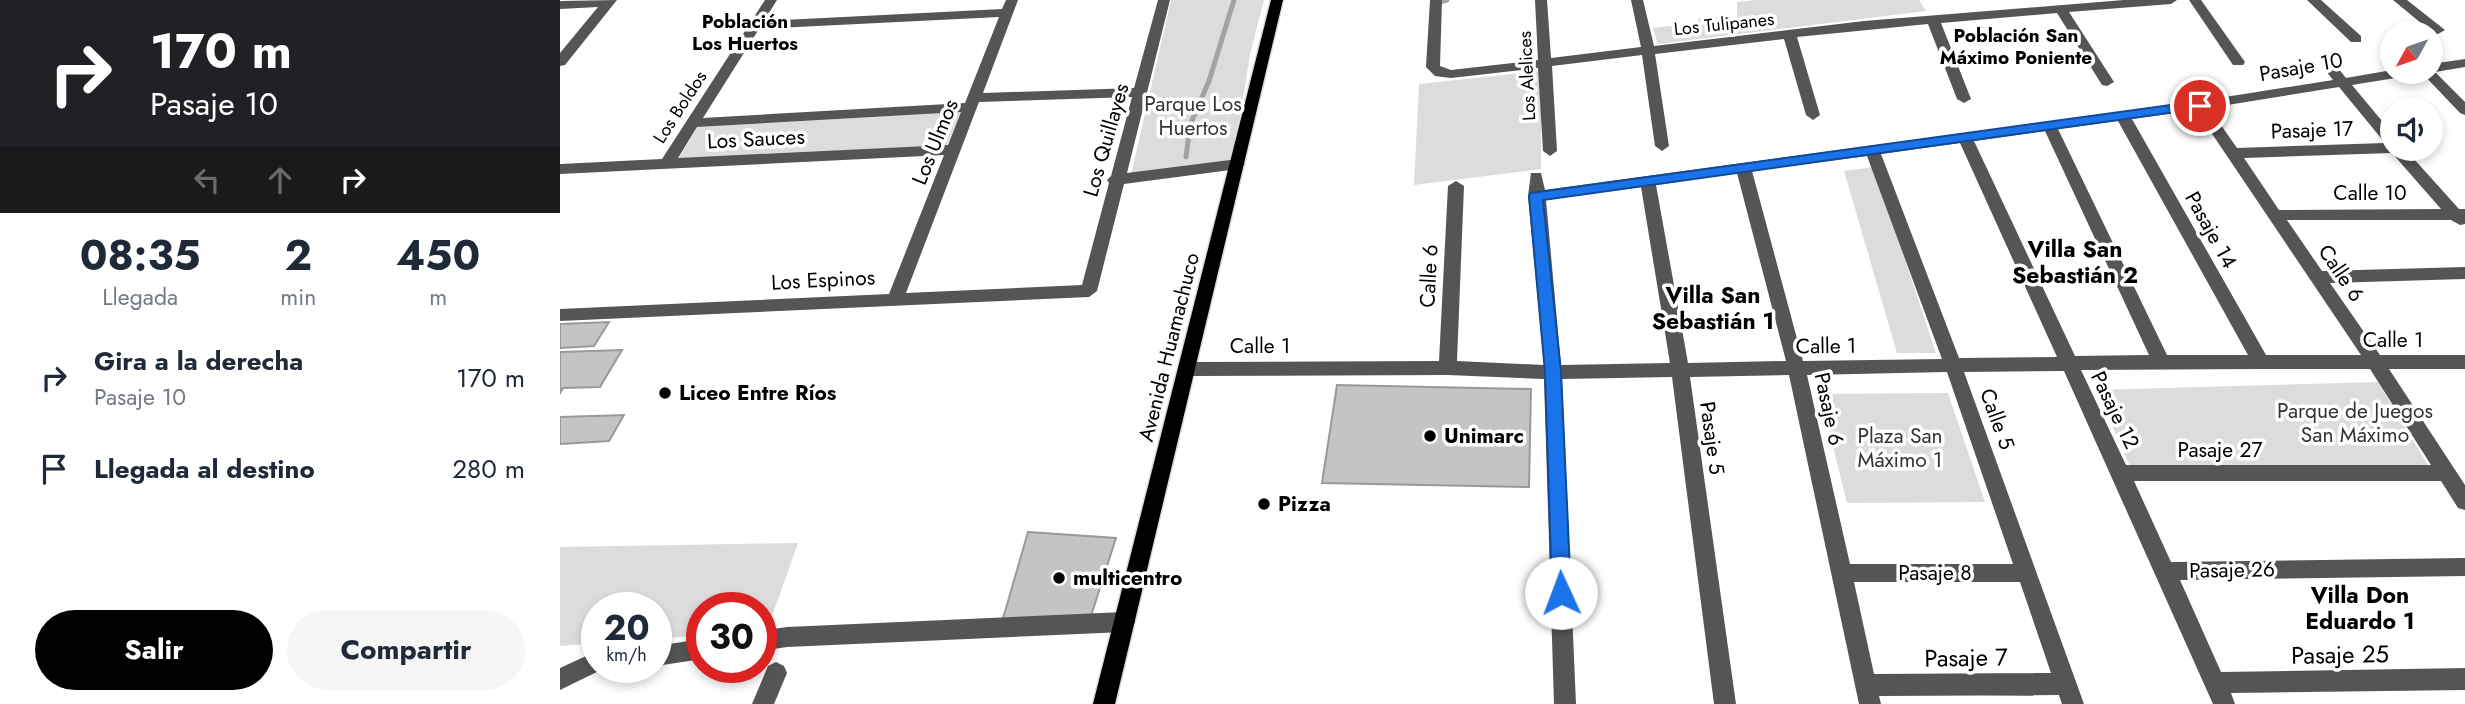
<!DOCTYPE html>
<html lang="es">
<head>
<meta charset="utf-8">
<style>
	:root { --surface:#fff; --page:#f6f6f7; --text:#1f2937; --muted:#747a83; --accent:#000 }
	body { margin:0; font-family:Jost,sans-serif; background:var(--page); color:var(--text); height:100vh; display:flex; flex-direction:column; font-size:26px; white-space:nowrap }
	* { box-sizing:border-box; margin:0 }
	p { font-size:23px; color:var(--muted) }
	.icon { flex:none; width:38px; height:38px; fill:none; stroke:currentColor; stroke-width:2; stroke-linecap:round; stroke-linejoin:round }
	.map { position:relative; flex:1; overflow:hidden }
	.drawer { display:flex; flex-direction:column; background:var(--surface); width:560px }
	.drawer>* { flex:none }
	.top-card { background:#202124; color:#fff; overflow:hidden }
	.needle { width:46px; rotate:230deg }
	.controls { position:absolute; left:1820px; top:21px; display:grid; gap:14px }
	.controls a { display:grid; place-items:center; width:63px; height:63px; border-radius:50%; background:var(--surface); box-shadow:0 4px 10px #0003; font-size:35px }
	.speed { position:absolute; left:21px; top:592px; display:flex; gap:14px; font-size:35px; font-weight:700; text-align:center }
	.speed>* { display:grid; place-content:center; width:91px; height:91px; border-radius:50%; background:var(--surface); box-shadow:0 4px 10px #0003; line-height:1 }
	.speed small { font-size:18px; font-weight:400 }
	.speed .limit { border:10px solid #d22; background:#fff; color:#111 }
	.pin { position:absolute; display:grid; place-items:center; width:60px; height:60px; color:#fff; margin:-30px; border:4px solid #fff; border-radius:50%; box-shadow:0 2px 7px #0007 }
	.me { position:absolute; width:77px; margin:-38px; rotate:358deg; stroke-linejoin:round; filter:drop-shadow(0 0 5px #0008) }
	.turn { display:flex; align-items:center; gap:24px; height:147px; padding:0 35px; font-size:32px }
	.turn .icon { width:91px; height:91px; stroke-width:2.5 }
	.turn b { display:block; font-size:49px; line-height:60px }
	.lanes { display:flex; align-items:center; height:66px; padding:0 35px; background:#0003; justify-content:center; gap:35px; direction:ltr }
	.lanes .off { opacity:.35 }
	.eta { display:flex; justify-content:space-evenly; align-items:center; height:119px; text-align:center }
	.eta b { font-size:42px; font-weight:700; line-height:49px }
	.primary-button { display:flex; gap:14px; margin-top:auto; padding:14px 35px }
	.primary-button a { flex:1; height:80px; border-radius:42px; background:var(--accent); color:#fff; font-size:28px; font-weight:700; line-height:80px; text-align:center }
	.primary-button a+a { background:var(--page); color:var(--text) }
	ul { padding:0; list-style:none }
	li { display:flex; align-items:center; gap:21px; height:91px; padding:0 35px }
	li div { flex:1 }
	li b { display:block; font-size:26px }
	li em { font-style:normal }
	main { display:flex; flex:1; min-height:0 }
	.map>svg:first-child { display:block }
	.green { fill:#dcdcdc }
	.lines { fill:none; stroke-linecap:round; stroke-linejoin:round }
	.stream { stroke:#a3a3a3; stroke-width:5 }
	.building { fill:#c4c4c4; stroke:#999; stroke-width:2 }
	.major-casing { stroke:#dbdbdb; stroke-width:3 }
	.minor { fill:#555; fill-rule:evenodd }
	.major { fill:#000; fill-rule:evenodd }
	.route { fill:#1a73e8; stroke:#114b97; stroke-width:2 }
	.poi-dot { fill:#000; stroke:#fff; stroke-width:2.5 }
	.labels { text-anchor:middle; stroke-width:7; stroke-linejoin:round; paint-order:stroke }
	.far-street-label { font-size:18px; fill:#000; stroke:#fff }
	.far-neighbourhood-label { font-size:19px; font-weight:bold; fill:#000; stroke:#fff }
	.street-label { font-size:21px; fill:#000; stroke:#fff }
	.park-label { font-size:21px; fill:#333; stroke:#fff }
	.poi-label { font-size:21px; font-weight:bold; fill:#000; stroke:#fff; text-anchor:start }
	.neighbourhood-label { font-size:23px; font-weight:bold; fill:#000; stroke:#fff }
	.near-street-label { font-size:24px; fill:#000; stroke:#fff }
</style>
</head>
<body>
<main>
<section class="drawer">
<div class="top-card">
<div class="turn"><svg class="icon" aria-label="right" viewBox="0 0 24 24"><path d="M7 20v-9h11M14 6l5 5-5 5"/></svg><div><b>170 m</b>Pasaje 10</div></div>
<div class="lanes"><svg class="icon off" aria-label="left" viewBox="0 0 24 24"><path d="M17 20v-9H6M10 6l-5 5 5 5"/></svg><svg class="icon off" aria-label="ahead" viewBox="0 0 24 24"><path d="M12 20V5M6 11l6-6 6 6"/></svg><svg class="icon" aria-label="right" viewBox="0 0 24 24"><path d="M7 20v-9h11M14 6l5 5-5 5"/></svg></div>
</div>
<div class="eta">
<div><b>08:35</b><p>Llegada</p></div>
<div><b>2</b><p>min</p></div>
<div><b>450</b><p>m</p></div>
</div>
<ul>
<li><svg class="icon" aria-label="right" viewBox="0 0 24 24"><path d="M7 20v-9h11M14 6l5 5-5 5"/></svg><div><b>Gira a la derecha</b><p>Pasaje 10</p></div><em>170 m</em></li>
<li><svg class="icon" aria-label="arrive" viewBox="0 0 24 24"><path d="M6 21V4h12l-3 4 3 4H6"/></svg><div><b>Llegada al destino</b></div><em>280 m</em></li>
</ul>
<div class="primary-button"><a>Salir</a><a>Compartir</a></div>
</section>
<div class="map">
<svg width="1905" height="704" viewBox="0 0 1905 704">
	<rect width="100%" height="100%" fill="#fff"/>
	<!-- green -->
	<g class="green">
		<polygon points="611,0 704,0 690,54 673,163 570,179"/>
		<polygon points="1196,0 1359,0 1366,11 1098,44 1093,28 1137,23 1139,18 1177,17 1177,2"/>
		<polygon points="981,71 981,169 854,185 859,84"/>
		<polygon points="402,112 387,145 118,159 138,127"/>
		<polygon points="1314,167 1376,353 1337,353 1284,171"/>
		<polygon points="1818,382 1868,465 1570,466 1536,390"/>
		<polygon points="1388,393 1425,502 1287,503 1260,394"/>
		<polygon points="238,543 207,630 201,630 201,607 142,607 142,635 96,639 96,607 37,607 37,643 0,646 0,547"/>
	</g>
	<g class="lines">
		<!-- stream -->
		<g class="stream">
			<polyline points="876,3 887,0"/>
			<polyline points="626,157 630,125 649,81 674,0"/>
		</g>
	</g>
	<!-- building -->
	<g class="building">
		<polygon points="49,322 34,346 0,348 0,324"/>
		<polygon points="62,350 40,387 3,388 0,393 0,352"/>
		<polygon points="777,385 971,389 969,487 762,483"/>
		<polygon points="64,415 49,441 0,444 0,417"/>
		<polygon points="468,532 556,538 530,619 442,622"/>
	</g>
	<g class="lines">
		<defs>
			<polygon id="major" points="711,0 723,0 555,704 533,704"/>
		</defs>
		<!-- major casing -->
		<use href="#major" class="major-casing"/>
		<!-- minor -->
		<g class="minor">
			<polygon points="57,0 5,65 0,66 0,53 38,7 0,9 0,1"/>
			<path d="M205 0H217L204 21 442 9 446 0H458L423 93 574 88 598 0H610L567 173 678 159 685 164 678 169 564 184 537 291 529 297 0 321V309L329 294 384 155 0 174V164L102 159ZM439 17 405 103 143 118 199 29ZM572 97 551 176 547 180 549 183 522 285 346 293 419 102ZM401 112 388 145 118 158 137 127Z"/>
			<polygon points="870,0 882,0 880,66 891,70 978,60 975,0 987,0 991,58 1081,47 1071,0 1083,0 1094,46 1304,21 1564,0 1617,0 1611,4 1509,12 1554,82 1547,86 1542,85 1497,13 1381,23 1411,99 1404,103 1397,99 1368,24 1237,37 1260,115 1253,120 1246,115 1224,39 1095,54 1109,146 1102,151 1095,146 1082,55 992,66 997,151 990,156 983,151 978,68 891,78 875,76 866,67"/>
			<polygon points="1629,0 1641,0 1685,62 1683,65 1673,65"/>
			<polygon points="1747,0 1761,0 1801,36 1801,42 1791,42"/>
			<polygon points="1833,0 1847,0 1885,30 1878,34 1873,33"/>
			<polygon points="1905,59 1905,67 1875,72 1905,102 1905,115 1900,113 1861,72 1871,72 1871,64"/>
			<path d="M1769 62 1774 63 1786 78 1832 70 1855 72 1848 76 1792 85 1832 133V149H1845L1899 209H1905V224L1900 225 1891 220H1727L1762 271 1905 267V279L1770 283 1820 355H1905V369H1829L1905 485V510L1898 508 1881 481H1574L1611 562 1905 558V576L1620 580 1661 672 1905 668V690L1671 693 1675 704H1653L1504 371 1404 372 1524 704H1502L1499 695 1319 696 1321 704H1299L1229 375 1130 377 1176 704H1154L1112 377 1002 379 1016 704H994L984 379 888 375 628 376 622 374 619 369 622 364 628 362 879 361 888 186 896 181 904 186 897 361 984 365 968 196 971 173H981L985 190 1640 101 1773 80 1762 66ZM1779 87 1825 143 1677 148 1649 108ZM1636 110 1801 355H1706L1572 119ZM1558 121 1688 355H1607L1498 129ZM1485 131 1589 355 1515 356 1414 141ZM1400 143 1497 357 1399 358 1321 154ZM1832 153 1881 209 1719 210 1684 158ZM1307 156 1382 359 1243 361 1192 171ZM1177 173 1226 361 1128 363 1096 185ZM1081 187 1110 363 1001 365 986 200ZM1696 369H1810L1871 465H1566L1521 370ZM1387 372 1453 564H1290L1247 375ZM1294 582H1460L1491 673 1314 674Z"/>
			<polygon points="564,612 571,615 575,622 571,629 564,632 227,647 201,651 201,631 227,627"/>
			<polygon points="142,639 142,659 96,666 96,646"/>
			<polygon points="37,651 37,667 45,668 0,690 0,668"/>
			<polygon points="216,662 224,666 227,673 214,704 192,704 208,666"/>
		</g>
		<!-- major -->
		<use href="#major" class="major"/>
	</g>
	<!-- route -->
	<polygon class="route" points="1640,101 1645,103 1645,108 983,200 1001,372 1011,593 1008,600 1001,602 995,600 992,593 985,372 969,196 971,193"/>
	<!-- markers -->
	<g class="poi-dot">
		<circle cx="105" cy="393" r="7"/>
		<circle cx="870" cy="436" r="7"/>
		<circle cx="704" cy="504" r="7"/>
		<circle cx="499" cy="578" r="7"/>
	</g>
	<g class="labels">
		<!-- far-street labels -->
		<g class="far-street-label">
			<text transform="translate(1164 24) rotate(-6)" y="6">Los Tulipanes</text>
			<text transform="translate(967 76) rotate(-93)" y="6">Los Alelices</text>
			<text transform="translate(120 107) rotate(-57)" y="6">Los Boldos</text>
		</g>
		<!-- far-neighbourhood labels -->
		<g class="far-neighbourhood-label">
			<text x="185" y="28">Población<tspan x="185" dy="22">Los Huertos</tspan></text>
			<text x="1456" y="42">Población San<tspan x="1456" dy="22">Máximo Poniente</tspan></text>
		</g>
		<!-- street labels -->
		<g class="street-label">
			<text transform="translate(1741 67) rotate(-10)" y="7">Pasaje 10</text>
			<text transform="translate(1752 130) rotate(-2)" y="7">Pasaje 17</text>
			<text transform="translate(196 139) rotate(-3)" y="7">Los Sauces</text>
			<text transform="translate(546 140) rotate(-74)" y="7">Los Quillayes</text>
			<text transform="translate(375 142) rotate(-68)" y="7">Los Ulmos</text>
			<text x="1810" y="200">Calle 10</text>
			<text transform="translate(1651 230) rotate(61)" y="7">Pasaje 14</text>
			<text transform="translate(1781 273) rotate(56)" y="7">Calle 6</text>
			<text transform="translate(869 276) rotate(-87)" y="7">Calle 6</text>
			<text transform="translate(263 280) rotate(-3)" y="7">Los Espinos</text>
			<text x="1833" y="347">Calle 1</text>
			<text x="700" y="353">Calle 1</text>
			<text transform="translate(1266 346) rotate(-1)" y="7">Calle 1</text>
			<text transform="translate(609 347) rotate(-76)" y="7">Avenida Huamachuco</text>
			<text transform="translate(1269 409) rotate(78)" y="7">Pasaje 6</text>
			<text transform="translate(1555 410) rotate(64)" y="7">Pasaje 12</text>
			<text transform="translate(1437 419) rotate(70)" y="7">Calle 5</text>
			<text transform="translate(1152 438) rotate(82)" y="7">Pasaje 5</text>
			<text x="1660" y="457">Pasaje 27</text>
			<text transform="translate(1672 570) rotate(-1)" y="7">Pasaje 26</text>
			<text x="1375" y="580">Pasaje 8</text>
		</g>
		<!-- park labels -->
		<g class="park-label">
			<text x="633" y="111">Parque Los<tspan x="633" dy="24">Huertos</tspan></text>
			<text x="1795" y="418">Parque de Juegos<tspan x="1795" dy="24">San Máximo</tspan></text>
			<text x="1340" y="443">Plaza San<tspan x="1340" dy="24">Máximo 1</tspan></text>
		</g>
		<!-- poi labels -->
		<g class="poi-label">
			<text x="119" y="400">Liceo Entre Ríos</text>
			<text x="884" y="443">Unimarc</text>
			<text x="718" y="511">Pizza</text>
			<text x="513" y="585">multicentro</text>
		</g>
		<!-- neighbourhood labels -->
		<g class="neighbourhood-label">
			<text x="1515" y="257">Villa San<tspan x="1515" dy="26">Sebastián 2</tspan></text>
			<text x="1153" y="303">Villa San<tspan x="1153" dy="26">Sebastián 1</tspan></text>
			<text x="1800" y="603">Villa Don<tspan x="1800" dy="26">Eduardo 1</tspan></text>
		</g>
		<!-- near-street labels -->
		<g class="near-street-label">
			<text transform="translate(1780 655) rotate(-1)" y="8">Pasaje 25</text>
			<text transform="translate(1406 658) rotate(-1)" y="8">Pasaje 7</text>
		</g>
	</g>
</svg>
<div class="controls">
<a><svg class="needle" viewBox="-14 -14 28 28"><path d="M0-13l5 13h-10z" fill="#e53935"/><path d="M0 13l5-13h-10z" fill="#747a83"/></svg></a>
<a><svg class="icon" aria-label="sound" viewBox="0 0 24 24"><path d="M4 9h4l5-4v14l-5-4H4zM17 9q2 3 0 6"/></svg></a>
</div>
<div class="speed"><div>20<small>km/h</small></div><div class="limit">30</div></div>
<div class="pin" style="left:1640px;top:106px;background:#d93025"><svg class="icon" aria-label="arrive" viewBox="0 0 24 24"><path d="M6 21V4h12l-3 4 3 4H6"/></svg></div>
<svg class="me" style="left:1001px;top:593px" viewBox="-20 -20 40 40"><circle r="19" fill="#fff"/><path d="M0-13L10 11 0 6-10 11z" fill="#1a73e8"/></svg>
</div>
</main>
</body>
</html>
